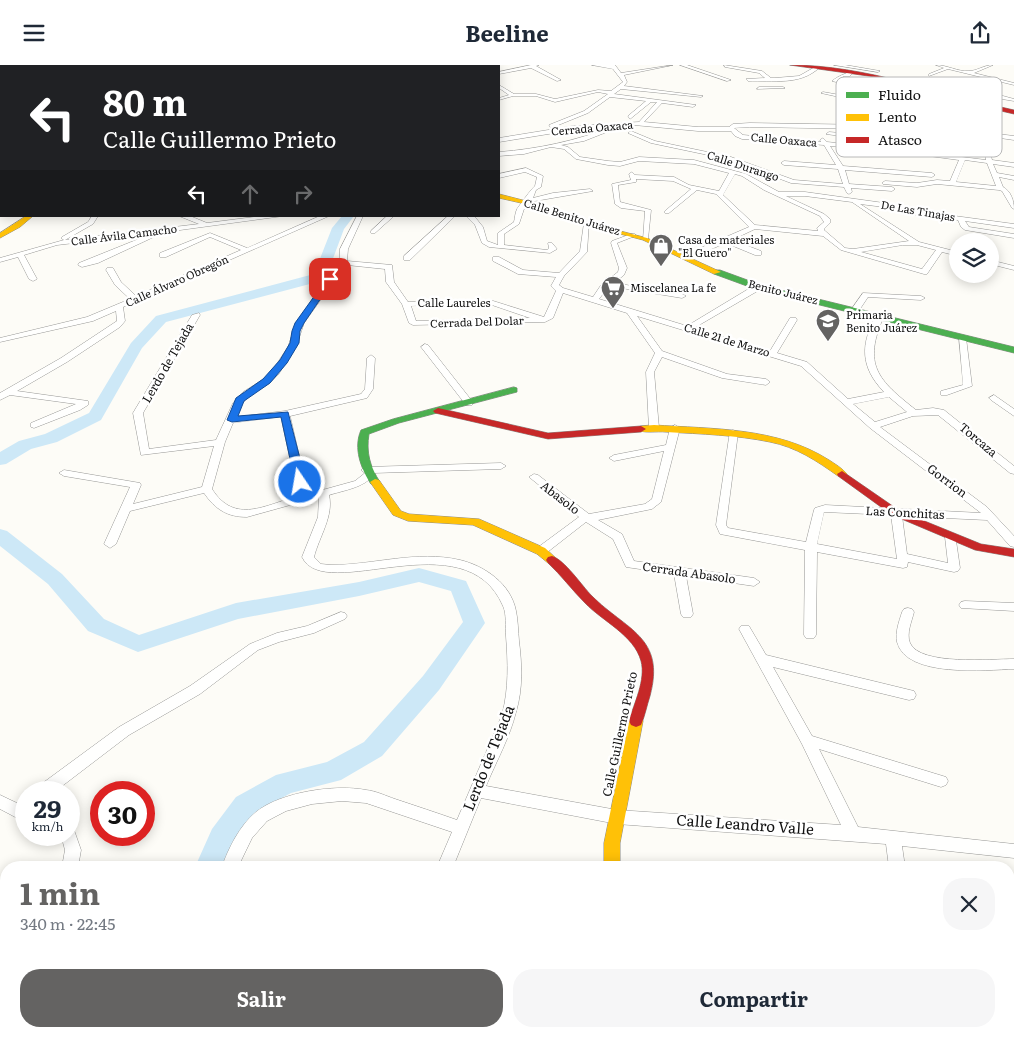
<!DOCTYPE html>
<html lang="es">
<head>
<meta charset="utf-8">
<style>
	:root { --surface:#fff; --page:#f6f6f7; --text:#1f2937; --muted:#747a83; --accent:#646362 }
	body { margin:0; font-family:Literata,serif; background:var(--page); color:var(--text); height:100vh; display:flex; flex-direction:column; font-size:19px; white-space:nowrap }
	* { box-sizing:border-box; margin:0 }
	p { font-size:16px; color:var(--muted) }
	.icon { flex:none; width:28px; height:28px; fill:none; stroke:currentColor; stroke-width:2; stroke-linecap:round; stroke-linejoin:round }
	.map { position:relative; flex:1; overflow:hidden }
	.drawer { position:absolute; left:0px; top:796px; width:1015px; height:176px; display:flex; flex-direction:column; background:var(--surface); border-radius:20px 20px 0 0; box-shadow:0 2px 12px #0003 }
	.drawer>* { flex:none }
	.guide { position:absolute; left:0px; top:0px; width:500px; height:152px; box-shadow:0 2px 12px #0003; background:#202124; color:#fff; overflow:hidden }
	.controls { position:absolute; left:949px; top:168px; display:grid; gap:10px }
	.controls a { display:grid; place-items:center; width:50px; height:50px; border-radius:50%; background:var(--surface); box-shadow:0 2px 12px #0003; font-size:25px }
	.speed { position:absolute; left:15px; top:716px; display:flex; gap:10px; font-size:25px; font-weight:700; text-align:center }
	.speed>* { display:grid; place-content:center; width:65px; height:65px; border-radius:50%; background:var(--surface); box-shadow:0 2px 12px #0003; line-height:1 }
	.speed small { font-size:12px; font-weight:400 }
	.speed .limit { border:8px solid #d22; background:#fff; color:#111 }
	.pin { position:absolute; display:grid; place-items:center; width:42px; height:42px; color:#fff; margin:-21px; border-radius:10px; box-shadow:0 2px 8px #0006 }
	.me { position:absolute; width:55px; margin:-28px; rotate:348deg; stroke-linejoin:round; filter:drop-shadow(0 0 4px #0008) }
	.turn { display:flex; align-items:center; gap:18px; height:105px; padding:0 20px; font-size:22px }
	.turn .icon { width:65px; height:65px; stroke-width:2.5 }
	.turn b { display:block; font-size:35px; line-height:42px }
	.lanes { display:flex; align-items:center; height:48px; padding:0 20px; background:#0003; justify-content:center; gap:25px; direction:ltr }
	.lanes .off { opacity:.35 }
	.round { display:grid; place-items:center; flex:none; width:52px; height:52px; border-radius:20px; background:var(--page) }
	.summary { display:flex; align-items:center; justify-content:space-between; height:85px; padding:0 20px }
	h1 { font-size:30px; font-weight:700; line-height:38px; color:var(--accent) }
	.primary-button { display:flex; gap:10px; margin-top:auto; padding:10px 20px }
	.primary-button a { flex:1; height:58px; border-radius:20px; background:var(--accent); color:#fff; font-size:20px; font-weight:700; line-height:58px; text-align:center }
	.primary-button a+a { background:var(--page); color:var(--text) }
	header { display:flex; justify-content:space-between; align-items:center; height:65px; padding:0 20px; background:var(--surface); font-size:22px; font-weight:700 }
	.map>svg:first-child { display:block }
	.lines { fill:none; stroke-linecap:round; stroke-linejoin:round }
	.river { fill:#cde8f7; fill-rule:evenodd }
	.street-casing { stroke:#979795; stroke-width:1 }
	.fast-casing { stroke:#8e8d8b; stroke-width:1 }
	.slow-casing { stroke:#8e8d8b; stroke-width:1 }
	.jam-casing { stroke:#8e8d8b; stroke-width:1 }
	.street { fill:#fffffe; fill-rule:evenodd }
	.fast { fill:#4caf50; fill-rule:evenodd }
	.slow { fill:#ffc107; fill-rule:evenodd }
	.jam { fill:#c62828; fill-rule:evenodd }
	.route { fill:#1a73e8; stroke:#114b97 }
	.labels { text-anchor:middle; stroke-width:5; stroke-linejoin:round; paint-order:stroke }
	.far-street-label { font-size:11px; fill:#111; stroke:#fff }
	.far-poi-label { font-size:11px; fill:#111; stroke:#fff; text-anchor:start }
	.street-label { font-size:12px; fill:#111; stroke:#fff }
	.near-street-label { font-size:15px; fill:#111; stroke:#fff }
	.key { fill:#fff; stroke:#b8b8b8; stroke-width:1 }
	.key-label { font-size:14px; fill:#111 }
</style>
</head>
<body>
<header><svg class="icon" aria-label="menu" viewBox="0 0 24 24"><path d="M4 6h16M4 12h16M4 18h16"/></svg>Beeline<svg class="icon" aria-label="share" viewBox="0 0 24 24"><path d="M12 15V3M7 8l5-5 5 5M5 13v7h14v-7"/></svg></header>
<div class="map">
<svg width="1014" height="972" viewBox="0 0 1014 972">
	<rect width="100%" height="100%" fill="#fdfcf7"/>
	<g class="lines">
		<!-- river -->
		<g class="river">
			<rect x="13" y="0" width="8" height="1"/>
			<polygon points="38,0 48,0 49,1 39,1"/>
			<rect x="0" y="6" width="1" height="4"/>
			<polygon points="342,151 354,151 344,164 325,215 166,257 142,283 101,355 57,377 31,384 6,399 0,400 0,387 19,376 45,369 89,348 131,278 156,251 314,209 332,163"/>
			<polygon points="0,464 7,466 62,509 104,554 139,570 236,538 359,517 419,503 466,516 485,558 439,625 382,691 341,715 291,728 254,748 232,781 223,802 195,802 212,764 236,732 276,710 327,697 364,677 423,611 463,557 451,526 419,517 359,531 238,554 138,587 88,566 48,519 0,481"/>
			<polygon points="167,966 199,966 201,972 169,972"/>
			<polygon points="332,966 374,966 371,972 330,972"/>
			<polygon points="431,966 473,966 475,972 434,972"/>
		</g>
		<defs>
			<g id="street">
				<polygon points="221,0 227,0 228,1 222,1"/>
				<polygon points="319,0 324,0 324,1 320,1"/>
				<polygon points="531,0 539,0 536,1 561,15 557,16 531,3 499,9 499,7"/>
				<path d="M592 0H615L621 8 673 0 624 10 627 17 624 21 703 31 701 32 621 24 614 29 696 40 693 42 662 38 644 57 698 62H729L733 59 750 58 934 61 1014 71V75L986 71 992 95 1014 98V102L993 99 997 108 1014 111V115L999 112 1003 122C1011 126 1014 136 1014 144L1012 143 1002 126 999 125 937 119 917 122 883 119 882 118 885 116 917 118 937 115 950 116 959 95 899 87 830 81 843 101 932 108 935 110 932 112 845 105 849 119 892 122 895 124 892 126 851 123 852 127 849 129 847 128 844 122 791 118 727 94 651 78 628 68 631 66 655 76 731 92 794 115 843 119 838 104 784 100 781 98 784 96 836 100 824 80 742 74 735 71 731 66H698L634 60 573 65 499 77V73L573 61 639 57 657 37H651L630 54 628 51 646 36 610 32 588 48 551 63 549 60 584 46 608 29 598 27 555 37 536 31H513L499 35V33L509 30 499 23V20L514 29H536L555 34 598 25 611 26 623 17 613 4ZM750 62 934 65 981 70 986 95 864 80 852 69 829 67 826 69 848 72 857 80 827 77 823 73 820 75 821 77 743 70 734 63ZM965 95 987 98 996 121 956 117Z"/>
				<polygon points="680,0 687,0 731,15 727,16"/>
				<path d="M724 0 762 6 771 13H775L799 11 815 2 819 3C799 21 773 15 748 16L746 14 765 13 759 8 725 2Z"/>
				<polygon points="834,0 845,0 880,6 878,7"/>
				<path d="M936 0C947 0 958 7 969 6 977 6 984 0 993 0L974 8 1014 18V20L948 4 929 11V9L944 3Z"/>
				<rect x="0" y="2" width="1" height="3"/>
				<path d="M851 6 853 7 850 11H844L836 17 832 16C838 11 845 9 851 6Z"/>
				<polygon points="882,12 886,13 870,21 866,20"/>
				<polygon points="955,13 959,14 933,28 929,27"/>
				<polygon points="909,20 911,22 893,28 872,42 869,40 871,39 821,28 823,27 874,36 889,26"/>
				<polygon points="759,22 783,22 785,23 757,24"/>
				<rect x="0" y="24" width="1" height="2"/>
				<polygon points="992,28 1014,34 1014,36 990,32 965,44 978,47 978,49 961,46 947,55 942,54 957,43"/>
				<polygon points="943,29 943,31 934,33 911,47 906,46 930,31"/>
				<path d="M612 62 617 63 584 76 561 80 568 82 580 92 608 96 620 97 639 92 694 95 746 109 779 127H805L884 138 910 145 1014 159V163L965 156 969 162 1014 169V173L965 165 961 162 958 155 910 149 884 142 860 139 919 177 958 187V191L942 187 927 209H924L841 185 823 171 755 164 732 175 761 186V190H755L726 178 687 194H684V190L749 162 716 129 697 125 669 148H665V146L691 124 673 116 636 114V117L618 120 620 137 651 145 648 174 643 175 645 146 621 143 615 139 612 119 631 115 629 109 632 107 635 110 674 112 689 120 719 126 729 108 694 99 639 96 620 101 608 100 576 94 564 84 551 82 524 89 499 91V87C538 84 575 76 612 62ZM735 109 742 111 764 125 820 151 824 157 817 163 818 166 755 160 723 130ZM786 131H805L852 137 909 176 853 184 845 183 824 165V164L830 158V154L824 149ZM903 180H917L936 185 922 204 861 187Z"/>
				<polygon points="1,68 1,72 0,73 0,69"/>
				<rect x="0" y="99" width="1" height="4"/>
				<path d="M526 103 543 111 541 122 536 125 533 133 553 128 590 124 593 126 535 136 524 144 519 159 504 169V180L547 185 549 183 548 178H552L557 184 550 188 489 182 482 178 475 160 466 151 475 152 483 162 487 176 498 180V168L514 157C515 153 515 148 517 144 519 141 532 123 535 121L537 112 525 107 499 113V109Z"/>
				<rect x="0" y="118" width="1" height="4"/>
				<rect x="0" y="144" width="1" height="4"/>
				<polygon points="92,151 98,151 93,159 65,175 199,159 179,151 190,151 207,158 262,151 283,151 158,168 158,170 98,198 82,202 78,200 79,198 151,169 57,180 24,190 37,214 33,216 29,214 18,192 0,197 0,193 64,175 61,173 62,172 88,157"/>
				<polygon points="320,151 329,151 123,242 125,256 120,262 67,297 17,326 88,336 88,340 80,345 34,363 31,362 31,358 76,339 10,330 0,335 0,328 61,293 117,256 116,246 93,256 0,277 0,273 87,252 130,234 115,220 106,205 107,203 113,203 121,217 136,231 241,185 210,172 166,192 160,192 160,188 210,168 247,183"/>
				<path d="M357 151H363L348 184 347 196 392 200 394 217 408 237 490 235 544 252 556 226 551 221 556 212 518 209 493 196V192H499L523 205 559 208 580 186 584 158 589 157 587 187 564 211 559 220 563 223 593 232 601 220 618 207 619 203 611 178 612 176 631 169H635V171L617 178 627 203 624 210 614 218 682 229 686 231 682 233 609 221 599 234 687 261 755 220H761V224L694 263 770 286 790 253H796L797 255 777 288 807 297 848 334 884 327C860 302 860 279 877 249H883L884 251C862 300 878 315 916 345L933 343 944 345 1014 401V409L1010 408 938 350 913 351 880 362 987 442 1014 471V482L1010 481 987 455 902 451 907 489 948 498 945 472 947 469H955L960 503 958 506 954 507 908 497 907 502 903 503 817 487 816 570 814 573H806L804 570 805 485 720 469 716 460 730 366 733 365 738 368 726 460 728 463 806 477 814 445 815 443 825 440 981 448 870 363 801 301 637 251 662 286 727 309 766 314 770 317 766 320 722 313 662 292 654 307 659 363 654 366 649 363 646 307 655 288 627 248 563 228 553 253 545 257 413 260 409 258 402 239 386 217 385 204 347 200 334 216 304 258 296 282 278 310 270 318 249 331 240 341 236 352 285 346 361 329 365 324 367 293 371 290 375 293 373 324 367 333 290 351 308 429 355 416 365 408 361 405 366 402 501 398 506 401 501 404 373 408 374 410C363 423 345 425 329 430 334 451 319 472 314 492L321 499 331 500C374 500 416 485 460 495 485 501 511 519 516 546 518 555 518 566 519 576 522 600 523 624 516 647 510 672 496 697 486 721L617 745 841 760 802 679 739 564 741 561H749L766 590 914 626 916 630 914 634 909 635 773 602 812 671 946 712 948 716 946 720 941 722 819 684 858 762 1014 779V793L902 781 905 802H889L886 779 617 759 481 733 453 802H437L452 767 366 738 342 736 312 739 286 746 267 756 252 773 238 802H222C228 784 240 760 256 747 281 727 335 719 366 725 376 726 386 731 395 734 416 741 437 748 457 755L502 650C509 623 508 598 506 571 505 561 507 550 503 541 465 453 325 540 302 492L318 452 319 432 247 452C227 452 215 444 204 428L130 446 116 479 110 483 104 479 130 422 64 411 59 408 64 405 140 418 141 420 133 439 202 422 214 381 141 390 133 348 192 250 199 248 200 250 143 348 149 384 216 375 233 338 243 327 264 314 272 306 288 282 296 258 328 212 339 201 340 184ZM489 239 530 253 416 256 411 241ZM889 332 907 347 875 357 853 339ZM281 352 298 431C265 440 235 460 212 424L225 377 233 358ZM824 447 891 450 897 494 817 479Z"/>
				<polygon points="387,151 394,151 375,168 371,168 371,166"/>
				<polygon points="448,151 455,151 410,195 404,195 404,191"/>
				<polygon points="990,195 1014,201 1014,205 990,199"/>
				<polygon points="863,228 921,231 925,233 921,235 868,232 858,247 852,247 851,245"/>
				<polygon points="959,271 962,271 966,273 972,321 947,330 941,330 941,326 963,320"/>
				<polygon points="425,279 428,280 472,336 472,340 466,340 421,282"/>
				<polygon points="994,330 1014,344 1014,351 991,335 989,333"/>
				<polygon points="675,360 680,363 661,437 652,444 598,455 622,469 634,496 754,513 760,517 754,521 686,511 693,549 691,552 683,552 681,549 674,509 626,502 613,474 586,457 545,489 537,489 535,486 537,483 579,452 529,412 534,409 538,410 589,449 645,439 652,434 664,386 614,396 609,393 614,390 666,380 670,363"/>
				<polygon points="965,536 1014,538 1014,546 961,543 959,540 961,537"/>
				<path d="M908 543 912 544 914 547C912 556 906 568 910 578 920 601 992 594 1014 594V604C986 605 906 613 897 577 895 567 899 557 902 547L904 544Z"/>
				<polygon points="341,547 345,548 347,551 345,554 314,568 279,577 258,585 200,629 129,670 53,728 34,728 36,723 119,662 190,621 250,579 277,568 307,561"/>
				<polygon points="0,730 19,739 26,740 26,754 17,753 0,744"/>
				<polygon points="69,763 74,765 81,785 78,802 62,802 65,785 61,770 69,770"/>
				<polygon points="216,966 280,966 277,972 219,972"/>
			</g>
			<g id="fast">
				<polygon points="714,205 720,205 761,220 1014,282 1014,288 755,224 714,209"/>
				<path d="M514 322 517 323V327L399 358 369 369C366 387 370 402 380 417L379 419H371C361 404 353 383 361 365L393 354Z"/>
			</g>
			<g id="slow">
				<polygon points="499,129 534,138 575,154 647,173 721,207 714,209 643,175 571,156 530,140 499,133"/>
				<polygon points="26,151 33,151 20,162 0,173 0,168"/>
				<path d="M654 360C713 364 777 362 829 395 835 399 842 403 847 409L846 411H838C817 396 796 382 770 377 736 370 701 369 666 367 657 366 642 369 636 364L641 361Z"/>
				<polygon points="375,414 379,415 401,446 409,449 479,454 545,483 558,495 556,498 548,498 537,489 473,460 408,456 393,450 370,417"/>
				<polygon points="636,650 641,652 643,656 620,778 620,802 604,802 604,778 629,656 631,652"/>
			</g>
			<g id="jam">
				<path d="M790 0C866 0 940 29 1014 45V49L962 37 875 12Z"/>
				<rect x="0" y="16" width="1" height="2"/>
				<polygon points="438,343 548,368 641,361 646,364 641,367 548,374 435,348 433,346"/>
				<polygon points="842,406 900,446 981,479 1014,484 1014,492 975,485 892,450 838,411 837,409"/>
				<path d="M552 491C565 495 582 521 592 531 626 565 666 572 650 631 647 640 645 651 641 660L636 662 631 660 629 656C634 638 646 615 641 596 634 570 602 556 585 538 572 525 561 510 548 498L546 495 548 492Z"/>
			</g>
		</defs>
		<!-- street casing -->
		<use href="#street" class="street-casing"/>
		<!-- fast casing -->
		<use href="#fast" class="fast-casing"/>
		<!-- slow casing -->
		<use href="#slow" class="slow-casing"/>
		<!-- jam casing -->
		<use href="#jam" class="jam-casing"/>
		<!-- street -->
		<use href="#street" class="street"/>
		<!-- fast -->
		<use href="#fast" class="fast"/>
		<!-- slow -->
		<use href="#slow" class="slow"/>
		<!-- jam -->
		<use href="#jam" class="jam"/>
	</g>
	<!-- route -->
	<polygon class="route" points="328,212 334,214 304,258 300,266 299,278 287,298 270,318 244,336 238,351 288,347 306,417 300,421 295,417 281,352 232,357 227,355 236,333 263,314 280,295 290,278 292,266 295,258"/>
	<!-- icons -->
	<defs>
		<symbol id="shop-pin" viewBox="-11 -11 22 30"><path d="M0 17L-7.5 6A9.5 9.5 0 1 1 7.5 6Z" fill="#646362" stroke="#fff"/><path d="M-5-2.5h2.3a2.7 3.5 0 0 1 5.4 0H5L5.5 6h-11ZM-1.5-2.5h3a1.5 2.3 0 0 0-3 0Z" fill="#fff"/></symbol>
		<symbol id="supermarket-pin" viewBox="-11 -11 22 30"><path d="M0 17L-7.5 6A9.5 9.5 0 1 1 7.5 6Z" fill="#646362" stroke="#fff"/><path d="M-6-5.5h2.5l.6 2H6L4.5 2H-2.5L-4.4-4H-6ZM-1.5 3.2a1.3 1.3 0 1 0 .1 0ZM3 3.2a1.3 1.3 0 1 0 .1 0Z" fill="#fff"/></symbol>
		<symbol id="school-pin" viewBox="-11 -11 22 30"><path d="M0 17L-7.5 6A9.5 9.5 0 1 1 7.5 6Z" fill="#646362" stroke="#fff"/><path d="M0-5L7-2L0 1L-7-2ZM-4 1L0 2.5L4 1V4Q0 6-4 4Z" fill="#fff"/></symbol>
	</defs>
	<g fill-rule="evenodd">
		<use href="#shop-pin" x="647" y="167" width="28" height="38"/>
		<use href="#supermarket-pin" x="599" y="209" width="28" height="38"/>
		<use href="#school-pin" x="814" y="242" width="28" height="38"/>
	</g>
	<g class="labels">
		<!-- far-street labels -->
		<g class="far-street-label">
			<text transform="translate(592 63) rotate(-5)" y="4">Cerrada Oaxaca</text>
			<text transform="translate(784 75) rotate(5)" y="4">Calle Oaxaca</text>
			<text transform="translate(743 101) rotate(18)" y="4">Calle Durango</text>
			<text transform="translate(918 146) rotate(10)" y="4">De Las Tinajas</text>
			<text transform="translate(572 152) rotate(17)" y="4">Calle Benito Juárez</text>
			<text transform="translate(124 170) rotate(-7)" y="4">Calle Ávila Camacho</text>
			<text transform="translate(177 216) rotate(-24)" y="4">Calle Álvaro Obregón</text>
			<text transform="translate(783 227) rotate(14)" y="4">Benito Juárez</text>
			<text x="454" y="242">Calle Laureles</text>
			<text transform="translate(477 257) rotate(-2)" y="4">Cerrada Del Dolar</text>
			<text transform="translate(727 275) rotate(17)" y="4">Calle 21 de Marzo</text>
		</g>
		<!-- far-poi labels -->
		<g class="far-poi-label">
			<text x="678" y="179">Casa de materiales<tspan x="678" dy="13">"El Guero"</tspan></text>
			<text x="630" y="227">Miscelanea La fe</text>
			<text x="846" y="254">Primaria<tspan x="846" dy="13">Benito Juárez</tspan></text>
		</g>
		<!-- street labels -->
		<g class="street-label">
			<text transform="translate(168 298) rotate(-60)" y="4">Lerdo de Tejada</text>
			<text transform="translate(978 375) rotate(40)" y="4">Torcaza</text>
			<text transform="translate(947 416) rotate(37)" y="4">Gorrion</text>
			<text transform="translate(560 433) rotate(37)" y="4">Abasolo</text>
			<text transform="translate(905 448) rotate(3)" y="4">Las Conchitas</text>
			<text transform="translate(689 508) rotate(8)" y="4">Cerrada Abasolo</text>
			<text transform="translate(620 669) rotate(-78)" y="4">Calle Guillermo Prieto</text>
		</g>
		<!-- near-street labels -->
		<g class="near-street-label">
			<text transform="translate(489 693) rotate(-68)" y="5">Lerdo de Tejada</text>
			<text transform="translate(745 760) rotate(4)" y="5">Calle Leandro Valle</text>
		</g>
	</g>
	<!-- legend -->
	<rect x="836" y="12" width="166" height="80" rx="8" class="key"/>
	<rect x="846" y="27" width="23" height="6" fill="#4caf50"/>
	<rect x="846" y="49" width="23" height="7" fill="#ffc107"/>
	<rect x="846" y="72" width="23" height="6" fill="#c62828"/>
	<g class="key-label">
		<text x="878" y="35">Fluido</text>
		<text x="878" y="57">Lento</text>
		<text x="878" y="80">Atasco</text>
	</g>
</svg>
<div class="controls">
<a><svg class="icon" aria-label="layers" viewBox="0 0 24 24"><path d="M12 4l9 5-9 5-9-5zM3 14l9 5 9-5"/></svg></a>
</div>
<div class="speed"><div>29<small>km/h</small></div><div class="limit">30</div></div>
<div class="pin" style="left:330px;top:214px;background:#d93025"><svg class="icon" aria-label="arrive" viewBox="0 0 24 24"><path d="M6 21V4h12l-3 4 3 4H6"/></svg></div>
<svg class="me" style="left:300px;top:417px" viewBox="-20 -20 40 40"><circle r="17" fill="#1a73e8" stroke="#fff" stroke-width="3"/><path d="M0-11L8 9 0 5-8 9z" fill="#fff"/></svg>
<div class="guide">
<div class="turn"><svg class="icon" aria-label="left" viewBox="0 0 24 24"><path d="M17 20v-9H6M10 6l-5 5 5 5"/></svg><div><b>80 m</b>Calle Guillermo Prieto</div></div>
<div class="lanes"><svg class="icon" aria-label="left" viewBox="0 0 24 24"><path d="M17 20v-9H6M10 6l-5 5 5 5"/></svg><svg class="icon off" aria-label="ahead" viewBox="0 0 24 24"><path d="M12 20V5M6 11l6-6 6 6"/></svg><svg class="icon off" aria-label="right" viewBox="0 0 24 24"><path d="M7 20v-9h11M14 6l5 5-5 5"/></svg></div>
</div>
<section class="drawer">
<div class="summary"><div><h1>1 min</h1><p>340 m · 22:45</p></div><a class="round"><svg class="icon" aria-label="close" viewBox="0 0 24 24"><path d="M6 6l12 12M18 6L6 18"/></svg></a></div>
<div class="primary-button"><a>Salir</a><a>Compartir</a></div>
</section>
</div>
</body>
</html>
